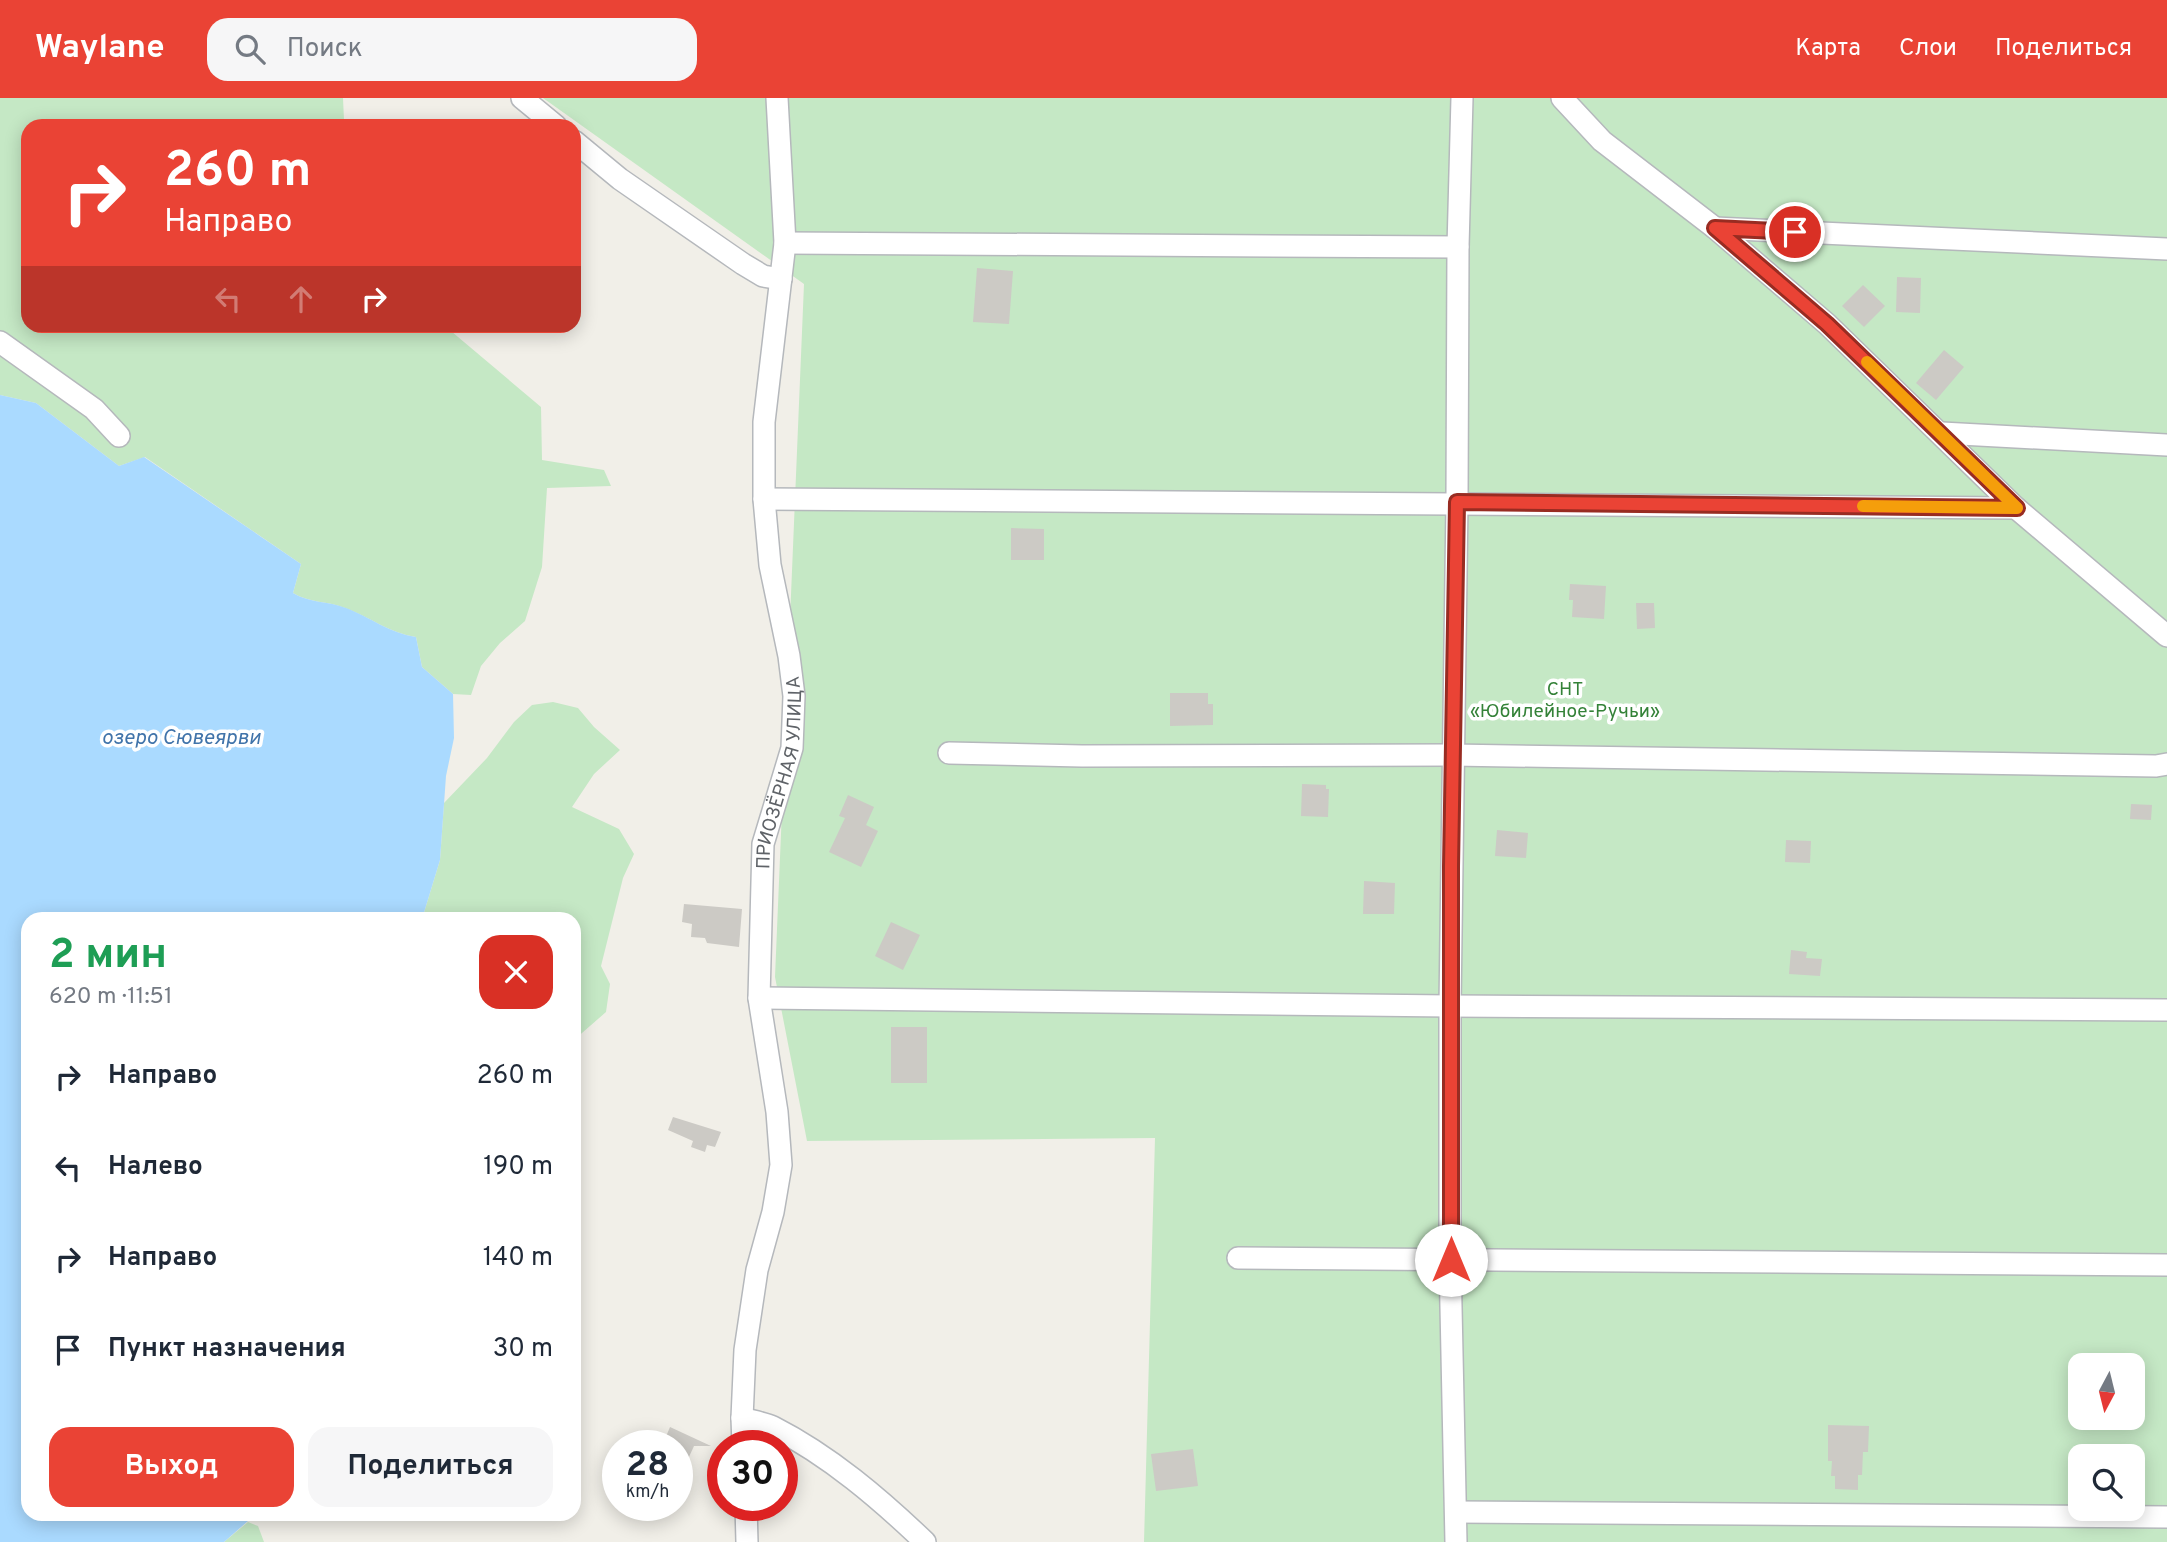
<!DOCTYPE html>
<html lang="ru">
<head>
<meta charset="utf-8">
<style>
	:root { --surface:#fff; --page:#f6f6f7; --text:#1f2937; --muted:#747a83; --accent:#ea4335 }
	body { margin:0; font-family:Overpass,sans-serif; background:var(--page); color:var(--text); height:100vh; display:flex; flex-direction:column; font-size:26px; white-space:nowrap }
	* { box-sizing:border-box; margin:0 }
	p { font-size:23px; color:var(--muted) }
	.icon { flex:none; width:38px; height:38px; fill:none; stroke:currentColor; stroke-width:2; stroke-linecap:round; stroke-linejoin:round }
	.map { position:relative; flex:1; overflow:hidden }
	.details { position:absolute; left:21px; top:814px; width:560px; height:609px; display:flex; flex-direction:column; background:var(--surface); border-radius:21px; box-shadow:0 4px 18px #0003 }
	.details>* { flex:none }
	.guide { position:absolute; left:21px; top:21px; width:560px; height:214px; border-radius:21px; box-shadow:0 4px 18px #0003; background:#ea4335; color:#fff; overflow:hidden }
	.needle { width:46px; rotate:187deg }
	.fabs { position:absolute; left:2068px; top:1255px; display:grid; gap:14px }
	.fabs a { display:grid; place-items:center; width:77px; height:77px; border-radius:14px; background:var(--surface); box-shadow:0 4px 18px #0003; font-size:35px }
	.speed { position:absolute; left:602px; top:1332px; display:flex; gap:14px; font-size:35px; font-weight:700; text-align:center }
	.speed>* { display:grid; place-content:center; width:91px; height:91px; border-radius:50%; background:var(--surface); box-shadow:0 4px 18px #0003; line-height:1 }
	.speed small { font-size:18px; font-weight:400 }
	.speed .limit { border:10px solid #d22; background:#fff; color:#111 }
	.pin { position:absolute; display:grid; place-items:center; width:60px; height:60px; color:#fff; margin:-30px; border:4px solid #fff; border-radius:50%; box-shadow:0 2px 7px #0007 }
	.me { position:absolute; width:77px; margin:-38px; rotate:0deg; stroke-linejoin:round; filter:drop-shadow(0 0 5px #0008) }
	.turn { display:flex; align-items:center; gap:24px; height:147px; padding:0 28px; font-size:32px }
	.turn .icon { width:91px; height:91px; stroke-width:2.5 }
	.turn b { display:block; font-size:49px; line-height:60px }
	.lanes { display:flex; align-items:center; height:66px; padding:0 28px; background:#0003; justify-content:center; gap:35px; direction:ltr }
	.lanes .off { opacity:.35 }
	.round { display:grid; place-items:center; flex:none; width:74px; height:74px; border-radius:21px; background:var(--page) }
	.overview { display:flex; align-items:center; justify-content:space-between; height:119px; padding:0 28px }
	h1 { font-size:42px; font-weight:700; line-height:52px; color:#1e9e55 }
	.action { display:flex; gap:14px; margin-top:auto; padding:14px 28px }
	.action a { flex:1; height:80px; border-radius:21px; background:var(--accent); color:#fff; font-size:28px; font-weight:700; line-height:80px; text-align:center }
	.action a+a { background:var(--page); color:var(--text) }
	ul { padding:0; list-style:none }
	li { display:flex; align-items:center; gap:21px; height:91px; padding:0 28px }
	li div { flex:1 }
	li b { display:block; font-size:26px }
	li em { font-style:normal }
	header { display:flex; align-items:center; gap:42px; box-sizing:border-box; height:98px; padding:0 35px; background:var(--accent); color:#fff }
	header strong { font-size:33px }
	nav { display:flex; gap:38px; margin-inline-start:auto; font-size:24px }
	.search { width:490px; height:63px; background:var(--page); display:flex; align-items:center; gap:18px; box-sizing:border-box; padding:0 24px; border-radius:21px; color:var(--muted); font-size:26px }
	.map>svg:first-child { display:block }
	.green { fill:#c5e8c5; fill-rule:evenodd }
	.water { fill:#aadaff }
	.building { fill:#cccac5 }
	.lines { fill:none; stroke-linecap:round; stroke-linejoin:round }
	.minor-casing { stroke:#b5b8bc; stroke-width:24 }
	.minor { stroke:#fff; stroke-width:21 }
	.route-casing { stroke:#982c22; stroke-width:18 }
	.route { stroke:#ea4335; stroke-width:12 }
	.slow { stroke:#f59e0b; stroke-width:12 }
	.labels { text-anchor:middle; stroke-width:7; stroke-linejoin:round; paint-order:stroke }
	.park-label { font-size:19px; fill:#348238; stroke:#fff }
	.street-label { font-size:19px; fill:#5f6368; stroke:#fff }
	.water-label { font-size:21px; font-style:italic; fill:#4174aa; stroke:#fff }
</style>
</head>
<body>
<header>
<strong>Waylane</strong>
<div class="search"><svg class="icon" aria-label="search" viewBox="0 0 24 24"><circle cx="10" cy="10" r="6"/><path d="M15 15l6 6"/></svg>Поиск</div>
<nav><a>Карта</a><a>Слои</a><a>Поделиться</a></nav>
</header>
<div class="map">
<svg width="2167" height="1444" viewBox="0 0 2167 1444">
	<rect width="100%" height="100%" fill="#f1efe8"/>
	<!-- green -->
	<g class="green">
		<path d="M0 0H343L344 22 353 28H28V228H445L541 309 542 362 604 372 611 388 547 390 542 469 525 523 500 545 481 568 471 597 453 596 422 569 416 539C389 535 370 519 345 510 328 503 309 505 293 495L301 466 145 359 119 368 36 305 0 297Z"/>
		<path d="M543 0H2167V1444H1144L1155 1040 807 1043 775 879 804 186ZM2081 1267H2133V1320H2081ZM2081 1358H2133V1410H2081Z"/>
		<polygon points="553,604 578,610 594,629 620,652 594,676 572,709 619,731 634,756 623,780 601,868 610,886 606,914 574,942 574,821 422,821 440,762 444,705 487,660 514,624 532,607"/>
		<polygon points="248,1424 258,1428 264,1444 224,1444"/>
	</g>
	<!-- water -->
	<path class="water" d="M0 297 36 305 119 368 144 359 301 466 293 495C309 505 328 503 346 510 370 519 389 535 416 539L422 569 453 596 454 640 446 678 440 762 422 821H28V1416H256L224 1444H0Z"/>
	<!-- building -->
	<g class="building">
		<polygon points="977,170 1013,173 1009,226 973,224"/>
		<polygon points="1897,179 1921,180 1920,215 1896,214"/>
		<polygon points="1863,187 1885,208 1864,229 1842,208"/>
		<polygon points="1944,252 1964,269 1936,302 1916,285"/>
		<polygon points="1011,430 1044,431 1044,462 1011,462"/>
		<polygon points="1570,486 1606,488 1604,521 1572,519 1573,502 1569,502"/>
		<polygon points="1636,505 1654,505 1655,530 1637,531"/>
		<polygon points="1170,595 1208,595 1208,606 1213,606 1213,627 1170,628"/>
		<polygon points="1302,686 1326,687 1326,691 1329,691 1328,719 1301,718"/>
		<polygon points="848,697 874,709 866,727 878,733 861,769 829,754 845,720 839,718"/>
		<polygon points="2131,706 2152,707 2151,722 2130,721"/>
		<polygon points="1497,732 1528,735 1526,760 1495,758"/>
		<polygon points="1786,742 1811,743 1810,765 1785,764"/>
		<polygon points="1364,783 1395,785 1394,816 1363,816"/>
		<polygon points="684,806 742,811 739,849 707,845 705,840 691,839 692,826 682,824"/>
		<polygon points="891,824 920,837 903,872 875,858"/>
		<polygon points="1791,852 1807,854 1806,860 1822,861 1820,878 1789,876"/>
		<rect x="891" y="929" width="36" height="56"/>
		<polygon points="673,1019 721,1034 715,1049 707,1047 705,1054 691,1049 693,1043 668,1032"/>
		<polygon points="1828,1327 1869,1328 1868,1354 1863,1354 1862,1377 1858,1377 1858,1392 1835,1391 1835,1378 1831,1378 1832,1363 1828,1363"/>
		<polygon points="670,1329 711,1348 694,1348 677,1385 677,1348 662,1348"/>
		<polygon points="1193,1351 1198,1388 1156,1393 1151,1356"/>
	</g>
	<g class="lines">
		<defs>
			<g id="minor">
				<polyline points="522,0 556,28"/>
				<polyline points="1562,0 1602,43 1715,130 1827,226 2016,410 2167,538"/>
				<polyline points="574,43 620,81 743,166 763,178 781,181"/>
				<polyline points="1715,130 2167,151"/>
				<polyline points="785,145 1458,149"/>
				<polyline points="0,244 94,311 119,338"/>
				<polyline points="1942,335 2167,347"/>
				<polyline points="764,401 2016,410"/>
				<polyline points="949,655 1082,658 1452,657 2156,668 2167,666"/>
				<polyline points="759,900 1450,908 2167,912"/>
				<polyline points="1238,1160 2167,1167"/>
				<path d="M742 1320C752 1323 764 1325 773 1329 830 1358 880 1401 925 1444"/>
				<path id="s1" d="M743 1348 742 1320 745 1252 757 1172 773 1114 781 1067 777 1014 759 900 763 746 792 650 794 598 789 558 770 467 764 401V324L785 145 777 0"/>
				<polyline points="746,1407 747,1444"/>
				<polyline points="1456,1414 2167,1419"/>
				<polyline points="1456,1444 1450,1162 1450,908 1457,404 1458,149 1462,0"/>
			</g>
		</defs>
		<!-- minor casing -->
		<use href="#minor" class="minor-casing"/>
		<!-- minor -->
		<use href="#minor" class="minor"/>
	</g>
	<g class="lines">
		<defs>
			<polyline id="route" points="1451,1162 1451,769 1457,404 2017,410 1827,226 1715,130 1795,134"/>
		</defs>
		<!-- route casing -->
		<use href="#route" class="route-casing"/>
		<!-- route -->
		<use href="#route" class="route"/>
		<!-- slow -->
		<polyline class="slow" points="1863,408 2017,410 1867,264"/>
	</g>
	<g class="labels">
		<!-- park labels -->
		<g class="park-label">
			<text x="1565" y="597">СНТ<tspan x="1565" dy="22">«Юбилейное-Ручьи»</tspan></text>
		</g>
		<!-- street labels -->
		<g class="street-label">
			<text dy="7" stroke="none"><textPath href="#s1" startOffset="681">ПРИОЗЁРНАЯ УЛИЦА</textPath></text>
		</g>
		<!-- water labels -->
		<g class="water-label">
			<text x="181" y="646">озеро Сювеярви</text>
		</g>
	</g>
</svg>
<div class="fabs">
<a><svg class="needle" viewBox="-14 -14 28 28"><path d="M0-13l5 13h-10z" fill="#e53935"/><path d="M0 13l5-13h-10z" fill="#747a83"/></svg></a>
<a><svg class="icon" aria-label="search" viewBox="0 0 24 24"><circle cx="10" cy="10" r="6"/><path d="M15 15l6 6"/></svg></a>
</div>
<div class="speed"><div>28<small>km/h</small></div><div class="limit">30</div></div>
<div class="pin" style="left:1795px;top:134px;background:#d93025"><svg class="icon" aria-label="arrive" viewBox="0 0 24 24"><path d="M6 21V4h12l-3 4 3 4H6"/></svg></div>
<svg class="me" style="left:1451px;top:1162px" viewBox="-20 -20 40 40"><circle r="19" fill="#fff"/><path d="M0-13L10 11 0 6-10 11z" fill="#ea4335"/></svg>
<div class="guide">
<div class="turn"><svg class="icon" aria-label="right" viewBox="0 0 24 24"><path d="M7 20v-9h11M14 6l5 5-5 5"/></svg><div><b>260 m</b>Направо</div></div>
<div class="lanes"><svg class="icon off" aria-label="left" viewBox="0 0 24 24"><path d="M17 20v-9H6M10 6l-5 5 5 5"/></svg><svg class="icon off" aria-label="ahead" viewBox="0 0 24 24"><path d="M12 20V5M6 11l6-6 6 6"/></svg><svg class="icon" aria-label="right" viewBox="0 0 24 24"><path d="M7 20v-9h11M14 6l5 5-5 5"/></svg></div>
</div>
<section class="details">
<div class="overview"><div><h1>2 мин</h1><p>620 m · 11:51</p></div><a class="round" style="background:#d93025;color:#fff"><svg class="icon" aria-label="close" viewBox="0 0 24 24"><path d="M6 6l12 12M18 6L6 18"/></svg></a></div>
<ul>
<li><svg class="icon" aria-label="right" viewBox="0 0 24 24"><path d="M7 20v-9h11M14 6l5 5-5 5"/></svg><div><b>Направо</b></div><em>260 m</em></li>
<li><svg class="icon" aria-label="left" viewBox="0 0 24 24"><path d="M17 20v-9H6M10 6l-5 5 5 5"/></svg><div><b>Налево</b></div><em>190 m</em></li>
<li><svg class="icon" aria-label="right" viewBox="0 0 24 24"><path d="M7 20v-9h11M14 6l5 5-5 5"/></svg><div><b>Направо</b></div><em>140 m</em></li>
<li><svg class="icon" aria-label="arrive" viewBox="0 0 24 24"><path d="M6 21V4h12l-3 4 3 4H6"/></svg><div><b>Пункт назначения</b></div><em>30 m</em></li>
</ul>
<div class="action"><a>Выход</a><a>Поделиться</a></div>
</section>
</div>
</body>
</html>
